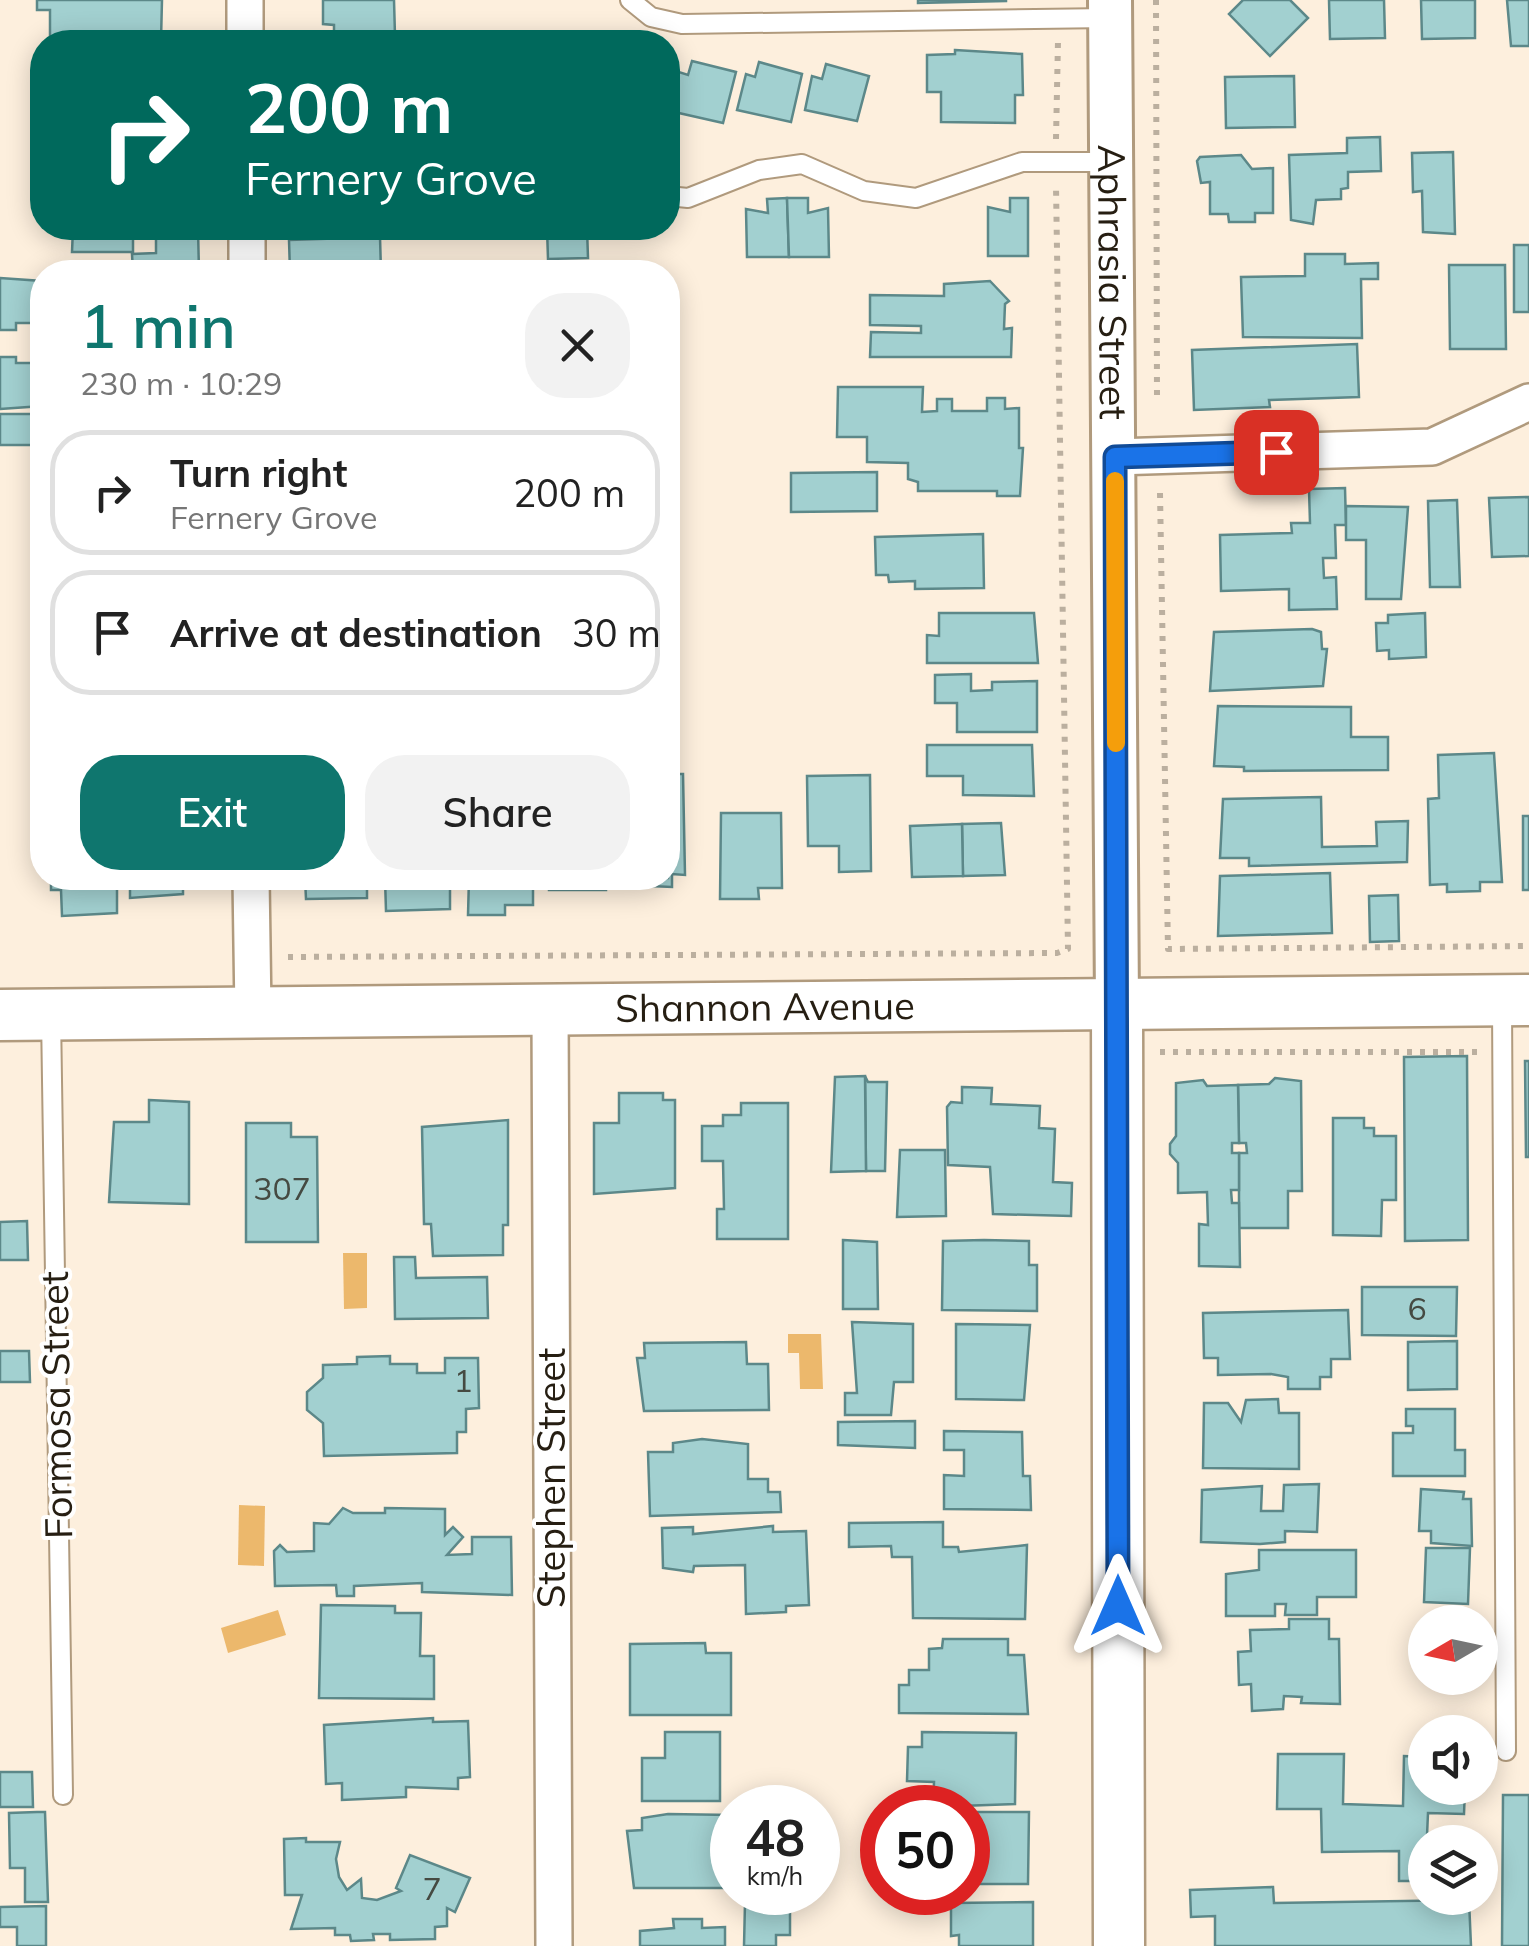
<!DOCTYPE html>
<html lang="en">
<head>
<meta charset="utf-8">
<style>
	:root { --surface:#fff; --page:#f2f2f2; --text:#222; --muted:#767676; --line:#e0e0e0; --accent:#0f766e }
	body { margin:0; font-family:Mulish,sans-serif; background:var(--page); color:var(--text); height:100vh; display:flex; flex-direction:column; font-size:38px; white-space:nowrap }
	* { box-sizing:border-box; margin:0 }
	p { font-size:32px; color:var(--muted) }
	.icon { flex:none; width:55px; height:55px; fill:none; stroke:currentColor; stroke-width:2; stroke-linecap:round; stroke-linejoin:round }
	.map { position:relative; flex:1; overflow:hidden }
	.details { position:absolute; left:30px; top:260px; width:650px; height:630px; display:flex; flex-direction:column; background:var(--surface); border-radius:40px; box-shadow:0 5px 25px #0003 }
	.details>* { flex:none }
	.guide { position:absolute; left:30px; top:30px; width:650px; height:210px; border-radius:40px; box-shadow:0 5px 25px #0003; background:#00695c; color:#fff; overflow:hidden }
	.needle { width:65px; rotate:261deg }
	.buttons { position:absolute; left:1408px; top:1605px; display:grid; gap:20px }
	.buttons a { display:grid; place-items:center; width:90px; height:90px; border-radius:50%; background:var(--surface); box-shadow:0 5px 25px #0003; font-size:50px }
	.speed { position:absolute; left:710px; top:1785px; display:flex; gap:20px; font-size:50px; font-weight:700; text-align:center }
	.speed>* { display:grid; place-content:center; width:130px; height:130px; border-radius:50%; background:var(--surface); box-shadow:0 5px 25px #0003; line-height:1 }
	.speed small { font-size:25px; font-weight:400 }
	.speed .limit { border:15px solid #d22; background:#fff; color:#111 }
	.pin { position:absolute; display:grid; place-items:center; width:85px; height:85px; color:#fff; margin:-42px; border-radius:20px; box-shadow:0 5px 15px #0006 }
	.me { position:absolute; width:110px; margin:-55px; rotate:0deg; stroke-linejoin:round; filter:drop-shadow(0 0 8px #0008) }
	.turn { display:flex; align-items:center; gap:35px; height:210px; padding:0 50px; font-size:45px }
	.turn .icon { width:130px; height:130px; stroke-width:2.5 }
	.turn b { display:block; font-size:70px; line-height:85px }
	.round { display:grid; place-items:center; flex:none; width:105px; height:105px; border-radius:40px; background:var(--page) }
	.summary { display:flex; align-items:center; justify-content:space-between; height:170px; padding:0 50px }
	h1 { font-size:60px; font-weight:600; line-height:75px; color:var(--accent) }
	.action { display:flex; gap:20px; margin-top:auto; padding:20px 50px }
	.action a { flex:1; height:115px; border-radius:40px; background:var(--accent); color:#fff; font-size:40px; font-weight:600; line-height:115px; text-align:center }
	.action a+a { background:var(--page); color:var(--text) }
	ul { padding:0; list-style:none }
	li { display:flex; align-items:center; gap:30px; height:125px; margin:0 20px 15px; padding:0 30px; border:5px solid var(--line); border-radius:40px }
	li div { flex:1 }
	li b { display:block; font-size:38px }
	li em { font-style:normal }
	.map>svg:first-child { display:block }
	.water { fill:#ecb86c }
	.building { fill:#a2d0d0; stroke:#5c8889; stroke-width:2.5 }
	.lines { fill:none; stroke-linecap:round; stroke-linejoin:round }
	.service-casing { stroke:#b09a7d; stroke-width:22 }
	.minor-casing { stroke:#b09a7d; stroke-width:40 }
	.tertiary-casing { stroke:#b09a7d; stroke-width:48 }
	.secondary-casing { stroke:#b09a7d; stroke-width:55 }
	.path { stroke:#bbaf9f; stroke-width:6; stroke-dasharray:5 8; stroke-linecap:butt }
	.service { stroke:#fff; stroke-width:18 }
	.minor { stroke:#fff; stroke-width:35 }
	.tertiary { stroke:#fff; stroke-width:42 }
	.secondary { stroke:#fff; stroke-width:50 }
	.route-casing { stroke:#114b97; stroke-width:25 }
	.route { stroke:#1a73e8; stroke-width:18 }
	.slow { stroke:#f59e0b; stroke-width:18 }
	.labels { text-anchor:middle; stroke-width:8; stroke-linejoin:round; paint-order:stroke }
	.number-label { font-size:32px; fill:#454a42 }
	.street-label { font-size:38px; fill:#261e12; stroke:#fff }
</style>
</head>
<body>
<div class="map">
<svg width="1529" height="1946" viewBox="0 0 1529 1946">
	<rect width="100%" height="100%" fill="#fdefdd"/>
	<!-- water -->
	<g class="water">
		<polygon points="343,1253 367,1253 367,1308 344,1309"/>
		<polygon points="788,1334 821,1334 823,1389 800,1389 799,1353 788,1353"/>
		<polygon points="239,1505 265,1506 264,1566 238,1565"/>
		<polygon points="278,1610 286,1635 228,1653 221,1628"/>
	</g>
	<!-- building -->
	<g class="building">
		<polygon points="37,0 162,0 161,40 50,39 50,10 37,10"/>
		<polygon points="323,0 394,0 395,36 334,36 334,25 323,24"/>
		<polygon points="918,0 1006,0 1006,1 918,3"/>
		<polygon points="1243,0 1290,0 1308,18 1270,56 1229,14"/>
		<polygon points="1329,0 1384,0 1385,38 1330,39"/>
		<polygon points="1421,0 1475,0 1475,38 1422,39"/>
		<polygon points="1507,0 1529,0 1529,46 1511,46"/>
		<polygon points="955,50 1022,54 1023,95 1015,95 1015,123 941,122 941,92 927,92 927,55 955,54"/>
		<polygon points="692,61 736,72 723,123 670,111 679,72 688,75"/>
		<polygon points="759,62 802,74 791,122 737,110 746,74 755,77"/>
		<polygon points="826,64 869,76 857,121 805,110 812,76 822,79"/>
		<polygon points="1294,76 1295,127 1226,128 1225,77"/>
		<polygon points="1380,137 1381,171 1348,172 1348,188 1341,189 1341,199 1316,200 1313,224 1291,220 1289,155 1347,153 1347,138"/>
		<polygon points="1453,152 1455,234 1423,232 1422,191 1413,192 1412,153"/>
		<polygon points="1241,155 1252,169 1273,168 1273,213 1255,213 1255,222 1229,222 1228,214 1210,214 1210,182 1201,183 1197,161 1200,157"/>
		<polygon points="787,198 789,257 747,257 746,209 768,213 767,199"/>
		<polygon points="787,198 808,198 808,213 828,208 829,257 789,257"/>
		<polygon points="1010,198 1028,198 1028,256 988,256 988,207 1010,212"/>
		<polygon points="73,228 141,228 141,235 133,235 133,252 72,252"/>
		<polygon points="156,228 198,228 199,272 133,272 132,254 156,253"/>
		<polygon points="547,228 587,228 588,258 548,259"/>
		<polygon points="380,237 381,272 290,272 289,240"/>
		<rect x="1514" y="245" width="15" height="67"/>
		<polygon points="1305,254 1345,254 1345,264 1378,263 1378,279 1361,279 1362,338 1243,337 1241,277 1305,276"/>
		<polygon points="1449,265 1505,265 1506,349 1450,349"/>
		<polygon points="0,278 42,281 42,323 16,323 16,330 0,330"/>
		<polygon points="990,281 1009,301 1005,304 1004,329 1012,328 1011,357 870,357 871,332 921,333 921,326 870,325 870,295 944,296 944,284"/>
		<polygon points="1357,344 1359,397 1269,400 1270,407 1194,410 1192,350"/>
		<polygon points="0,357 16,357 16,363 42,363 42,406 0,409"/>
		<polygon points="838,387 923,387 922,412 937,411 937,399 952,399 952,411 987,411 987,398 1005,398 1005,409 1019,408 1019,448 1023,448 1020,496 997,496 997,491 918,491 918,482 908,479 908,463 867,462 867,437 837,437"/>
		<polygon points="0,414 42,414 42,436 33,436 33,445 0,445"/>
		<polygon points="877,472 877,511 791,512 791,473"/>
		<polygon points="1345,488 1346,525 1335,525 1336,558 1323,558 1324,578 1336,577 1337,609 1289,610 1289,589 1221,591 1220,535 1292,533 1291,523 1310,523 1309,489"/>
		<polygon points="1529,497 1529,556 1492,557 1489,498"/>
		<polygon points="1457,500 1460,587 1430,587 1428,501"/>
		<polygon points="1346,506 1408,507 1401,599 1366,599 1366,540 1346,540"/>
		<polygon points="983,534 984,588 915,589 915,581 889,582 888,575 876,575 875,537"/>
		<rect x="34" y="557" width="8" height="58"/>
		<polygon points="939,613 1034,613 1038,663 927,663 927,635 939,636"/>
		<polygon points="1425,613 1426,657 1389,659 1389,650 1377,651 1376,623 1388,623 1388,615"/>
		<polygon points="1312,629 1321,632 1322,649 1327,649 1323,686 1210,691 1214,632"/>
		<polygon points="971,674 971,691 992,690 992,682 1037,681 1037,732 957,732 957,703 935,703 935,675"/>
		<polygon points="1218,706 1351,707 1351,737 1388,737 1388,770 1244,771 1244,767 1214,766"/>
		<polygon points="927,745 1032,745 1034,796 963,795 963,776 927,776"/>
		<polygon points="1494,753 1502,882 1480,882 1480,891 1447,892 1447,884 1430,885 1428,799 1439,798 1438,755"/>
		<polygon points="668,774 683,774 685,875 672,874 672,887 625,885 625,878 668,878"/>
		<polygon points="870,775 871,871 839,872 839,846 808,846 807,776"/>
		<polygon points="1321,797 1322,847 1377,846 1376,822 1408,821 1407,862 1249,866 1249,858 1220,858 1223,799"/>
		<polygon points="721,813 781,813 782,888 758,888 759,899 720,899"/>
		<rect x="1523" y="816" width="6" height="74"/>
		<polygon points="1001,823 1005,875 963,876 962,824"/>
		<polygon points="962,824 963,876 912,877 910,826"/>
		<polygon points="1330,873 1332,933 1218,936 1220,876"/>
		<polygon points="51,878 117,878 117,913 62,916 61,890 51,890"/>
		<polygon points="130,878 183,878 183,894 130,898"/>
		<polygon points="305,878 367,878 367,898 306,899"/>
		<polygon points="385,878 450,878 450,909 386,911"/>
		<polygon points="469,878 533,878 533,905 505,905 505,915 468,915"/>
		<rect x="549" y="878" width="57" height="12"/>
		<polygon points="1398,895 1399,941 1370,942 1369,896"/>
		<polygon points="1467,1056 1468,1240 1405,1241 1404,1057"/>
		<polygon points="1525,1061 1529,1061 1529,1157 1526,1157"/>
		<polygon points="865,1076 868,1082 887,1082 885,1171 866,1171"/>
		<polygon points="865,1076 866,1171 831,1172 835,1077"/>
		<polygon points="1275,1078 1301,1081 1302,1191 1288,1191 1288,1228 1239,1228 1239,1153 1247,1153 1246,1143 1239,1143 1238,1085 1269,1084"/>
		<polygon points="1203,1080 1207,1086 1238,1085 1239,1143 1232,1143 1232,1153 1239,1153 1239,1190 1231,1190 1232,1203 1239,1203 1240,1267 1199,1266 1199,1224 1208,1225 1207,1192 1178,1193 1178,1163 1170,1154 1170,1144 1176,1136 1176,1083"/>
		<polygon points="962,1087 992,1088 991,1104 1040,1106 1039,1128 1055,1129 1053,1182 1072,1183 1071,1216 993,1214 990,1167 948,1165 947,1107 951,1102 962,1103"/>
		<polygon points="619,1093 663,1093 663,1100 675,1100 675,1188 594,1194 594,1123 619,1123"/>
		<polygon points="149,1100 189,1102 189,1204 109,1202 114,1122 149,1122"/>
		<polygon points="741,1103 788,1103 788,1239 717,1239 717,1209 724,1209 723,1161 702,1161 702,1126 723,1126 723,1115 741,1115"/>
		<polygon points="1333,1118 1364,1118 1364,1128 1374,1128 1374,1136 1396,1136 1396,1200 1382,1200 1381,1236 1333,1235"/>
		<polygon points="508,1120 508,1225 503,1225 503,1255 433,1256 431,1224 424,1224 422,1127"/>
		<polygon points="246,1123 291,1123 291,1137 317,1137 318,1242 246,1242"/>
		<polygon points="900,1150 945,1150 946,1216 897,1217"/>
		<polygon points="27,1221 28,1260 0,1260 0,1222"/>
		<polygon points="843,1240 877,1242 878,1309 843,1309"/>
		<polygon points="984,1240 1029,1241 1029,1265 1037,1265 1037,1311 942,1310 943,1241"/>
		<polygon points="394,1257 415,1257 416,1278 487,1277 488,1318 395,1319"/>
		<polygon points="1362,1287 1457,1287 1456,1336 1362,1335"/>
		<polygon points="1348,1310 1350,1359 1331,1359 1331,1377 1320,1377 1320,1389 1288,1389 1288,1377 1271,1374 1218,1375 1218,1358 1204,1358 1203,1313"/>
		<polygon points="852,1322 913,1324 913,1382 894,1382 891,1415 845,1415 845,1393 857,1393"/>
		<polygon points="956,1324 1030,1325 1024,1400 956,1399"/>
		<polygon points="1457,1341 1457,1389 1408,1390 1408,1342"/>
		<polygon points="746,1342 747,1364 768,1364 769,1410 644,1411 637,1358 645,1358 644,1343"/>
		<polygon points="0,1351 29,1351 30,1382 0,1382"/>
		<polygon points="390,1356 390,1364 417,1364 417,1373 445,1373 445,1358 478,1358 479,1408 466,1409 466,1432 457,1432 457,1453 324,1456 323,1423 307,1410 307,1392 323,1378 323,1365 357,1364 357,1357"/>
		<polygon points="1278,1399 1279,1413 1299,1413 1299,1469 1203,1468 1204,1403 1228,1403 1241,1422 1246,1400"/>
		<polygon points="1406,1409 1455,1409 1455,1450 1465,1450 1465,1476 1393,1476 1393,1433 1413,1433 1413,1426 1406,1426"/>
		<polygon points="915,1421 915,1448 838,1445 838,1422"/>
		<polygon points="944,1431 1022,1432 1023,1476 1030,1476 1031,1510 944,1509 944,1475 964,1476 964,1450 944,1450"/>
		<polygon points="702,1439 748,1444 748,1479 768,1479 768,1492 780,1492 781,1512 650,1516 648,1452 673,1452 673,1443"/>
		<polygon points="1319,1484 1317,1532 1285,1531 1285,1542 1260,1544 1201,1542 1202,1490 1262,1486 1261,1511 1283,1511 1284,1485"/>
		<polygon points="1421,1489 1464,1492 1463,1499 1471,1499 1472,1546 1431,1543 1431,1531 1419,1531"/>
		<polygon points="343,1508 353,1513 385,1513 385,1508 445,1509 445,1535 453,1527 463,1537 447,1555 472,1554 472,1537 511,1537 512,1595 422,1592 422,1583 354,1586 354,1596 337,1596 336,1585 275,1586 274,1551 280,1545 287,1552 314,1551 314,1523 329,1524"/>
		<polygon points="943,1522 943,1547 958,1547 959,1552 1027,1545 1025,1619 913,1618 912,1557 892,1557 891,1546 849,1547 849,1523"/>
		<polygon points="773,1526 773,1532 806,1531 809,1605 786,1606 786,1612 746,1614 745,1565 694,1566 693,1572 663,1568 662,1528 693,1527 693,1534"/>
		<polygon points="1426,1548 1470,1548 1468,1604 1424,1602"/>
		<polygon points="1259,1550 1356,1550 1356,1597 1317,1597 1317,1615 1285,1615 1286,1604 1275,1604 1275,1616 1226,1616 1226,1574 1259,1570"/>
		<polygon points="321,1605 395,1606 395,1613 421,1613 420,1656 434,1656 434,1699 319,1698"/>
		<polygon points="1289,1619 1329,1619 1329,1639 1339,1639 1340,1704 1301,1703 1302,1697 1284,1696 1283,1709 1252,1711 1251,1684 1239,1685 1238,1652 1251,1651 1250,1630 1289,1629"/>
		<polygon points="943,1639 1008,1639 1008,1655 1024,1655 1028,1714 899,1713 899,1685 909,1685 909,1670 929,1670 929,1649 942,1648"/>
		<polygon points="705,1643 706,1653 731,1653 731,1715 630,1715 630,1644"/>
		<polygon points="433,1718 433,1722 468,1721 470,1777 458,1778 458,1789 406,1787 406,1797 342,1800 342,1783 326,1784 324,1725"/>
		<polygon points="665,1732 720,1732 720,1801 642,1801 642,1758 665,1758"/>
		<polygon points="922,1732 1016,1733 1015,1804 933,1807 934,1782 907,1781 908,1747 922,1747"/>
		<polygon points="1278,1754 1344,1754 1343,1804 1403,1806 1404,1756 1425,1757 1425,1788 1465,1788 1464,1814 1428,1813 1425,1881 1399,1881 1399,1851 1322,1852 1321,1809 1277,1809"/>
		<polygon points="0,1772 32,1772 33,1807 0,1807"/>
		<polygon points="1503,1795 1529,1795 1529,1946 1502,1946"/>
		<polygon points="37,1812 45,1812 48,1902 25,1902 25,1868 10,1868 9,1813"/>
		<polygon points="968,1812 1029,1812 1028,1884 968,1884"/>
		<polygon points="668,1814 732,1815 732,1883 728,1888 634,1888 627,1831 642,1830 642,1818"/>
		<polygon points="306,1838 306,1842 340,1842 336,1859 339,1877 347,1890 361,1879 362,1898 377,1900 401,1891 396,1888 410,1855 470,1878 455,1912 447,1908 447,1926 435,1927 435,1939 390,1940 390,1934 373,1934 374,1940 351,1941 350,1935 335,1935 335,1928 291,1929 302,1895 285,1895 284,1839"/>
		<polygon points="1273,1887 1274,1903 1469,1900 1471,1946 1215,1946 1215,1916 1191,1917 1190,1890"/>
		<polygon points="1033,1902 1033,1946 959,1946 959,1935 951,1936 951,1903"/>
		<polygon points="745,1903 790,1903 790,1935 776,1935 776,1946 744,1946"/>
		<polygon points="46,1906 46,1946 17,1946 17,1927 0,1927 0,1907"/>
		<polygon points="673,1919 702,1919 702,1928 725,1927 725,1946 640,1946 640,1931 674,1928"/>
	</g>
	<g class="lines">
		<defs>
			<g id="service">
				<polyline points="630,0 651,17 682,24 1110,18"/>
				<polyline points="668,196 688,198 759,170 802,164 864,191 916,198 1022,162 1111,162"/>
				<polyline points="1502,1002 1506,1751"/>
				<polyline points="51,1015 63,1795"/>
			</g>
			<g id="minor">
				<polyline points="245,0 245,42"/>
				<polyline points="247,228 247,272"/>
				<polyline points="1115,457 1432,447 1529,402"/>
				<polyline points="251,878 253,1013"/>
				<polyline points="550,1010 554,1946"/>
			</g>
			<g id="tertiary">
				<path id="s1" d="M1110 0 1117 1004"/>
			</g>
			<g id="secondary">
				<polyline points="1117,1004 1119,1946"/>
				<path id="s2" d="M0 1015 1529 1000"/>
			</g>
		</defs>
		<!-- service casing -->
		<use href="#service" class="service-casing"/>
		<!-- minor casing -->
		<use href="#minor" class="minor-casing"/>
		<!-- tertiary casing -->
		<use href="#tertiary" class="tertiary-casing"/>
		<!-- secondary casing -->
		<use href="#secondary" class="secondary-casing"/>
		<!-- path -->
		<g class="path">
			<polyline points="1156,0 1157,398"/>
			<polyline points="1056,139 1058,41"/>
			<polyline points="1160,493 1168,949 1529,946"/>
			<polyline points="288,957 1057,953 1068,949 1056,186"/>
			<polyline points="1160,1052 1478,1052"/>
		</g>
		<!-- service -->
		<use href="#service" class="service"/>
		<!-- minor -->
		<use href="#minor" class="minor"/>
		<!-- tertiary -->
		<use href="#tertiary" class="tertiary"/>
		<!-- secondary -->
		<use href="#secondary" class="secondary"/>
	</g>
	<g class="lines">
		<defs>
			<polyline id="route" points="1118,1606 1115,457 1276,452"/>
		</defs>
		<!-- route casing -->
		<use href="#route" class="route-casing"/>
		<!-- route -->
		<use href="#route" class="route"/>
		<!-- slow -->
		<polyline class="slow" points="1115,481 1116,743"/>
	</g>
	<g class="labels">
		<!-- number labels -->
		<g class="number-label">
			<text x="282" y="1200">307</text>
			<text x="1417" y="1320">6</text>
			<text x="463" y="1392">1</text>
			<text x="432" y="1900">7</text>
		</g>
		<!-- street labels -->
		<g class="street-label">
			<text dy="13" stroke="none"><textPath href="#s1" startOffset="282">Aphrasia Street</textPath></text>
			<text dy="13" stroke="none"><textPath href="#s2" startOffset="765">Shannon Avenue</textPath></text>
			<text transform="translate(57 1405) rotate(-91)" y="13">Formosa Street</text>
			<text transform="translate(552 1478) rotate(-90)" y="13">Stephen Street</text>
		</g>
	</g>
</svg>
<div class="buttons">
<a><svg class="needle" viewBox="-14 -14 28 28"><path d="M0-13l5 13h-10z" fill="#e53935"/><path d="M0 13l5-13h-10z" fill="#767676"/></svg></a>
<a><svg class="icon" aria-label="sound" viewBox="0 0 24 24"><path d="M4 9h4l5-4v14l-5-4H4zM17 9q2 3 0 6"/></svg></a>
<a><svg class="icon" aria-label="layers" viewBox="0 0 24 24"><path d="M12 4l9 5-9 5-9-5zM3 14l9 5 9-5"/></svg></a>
</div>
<div class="speed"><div>48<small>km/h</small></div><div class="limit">50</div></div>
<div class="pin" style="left:1276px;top:452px;background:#d93025"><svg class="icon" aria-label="arrive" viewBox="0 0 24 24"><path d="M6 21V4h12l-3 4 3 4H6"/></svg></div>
<svg class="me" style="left:1118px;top:1606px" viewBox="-20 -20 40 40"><path d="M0-17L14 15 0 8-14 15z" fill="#1a73e8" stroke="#fff" stroke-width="4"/></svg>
<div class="guide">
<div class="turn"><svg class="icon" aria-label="right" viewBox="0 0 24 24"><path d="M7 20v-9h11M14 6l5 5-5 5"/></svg><div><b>200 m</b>Fernery Grove</div></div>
</div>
<section class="details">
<div class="summary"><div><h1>1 min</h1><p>230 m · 10:29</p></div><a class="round"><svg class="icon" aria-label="close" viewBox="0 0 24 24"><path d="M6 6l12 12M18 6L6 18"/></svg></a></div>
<ul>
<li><svg class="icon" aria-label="right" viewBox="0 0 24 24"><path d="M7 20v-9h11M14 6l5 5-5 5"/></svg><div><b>Turn right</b><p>Fernery Grove</p></div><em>200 m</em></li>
<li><svg class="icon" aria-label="arrive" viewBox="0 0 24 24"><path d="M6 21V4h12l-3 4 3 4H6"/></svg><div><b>Arrive at destination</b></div><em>30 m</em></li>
</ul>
<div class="action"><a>Exit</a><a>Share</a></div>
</section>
</div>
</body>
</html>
